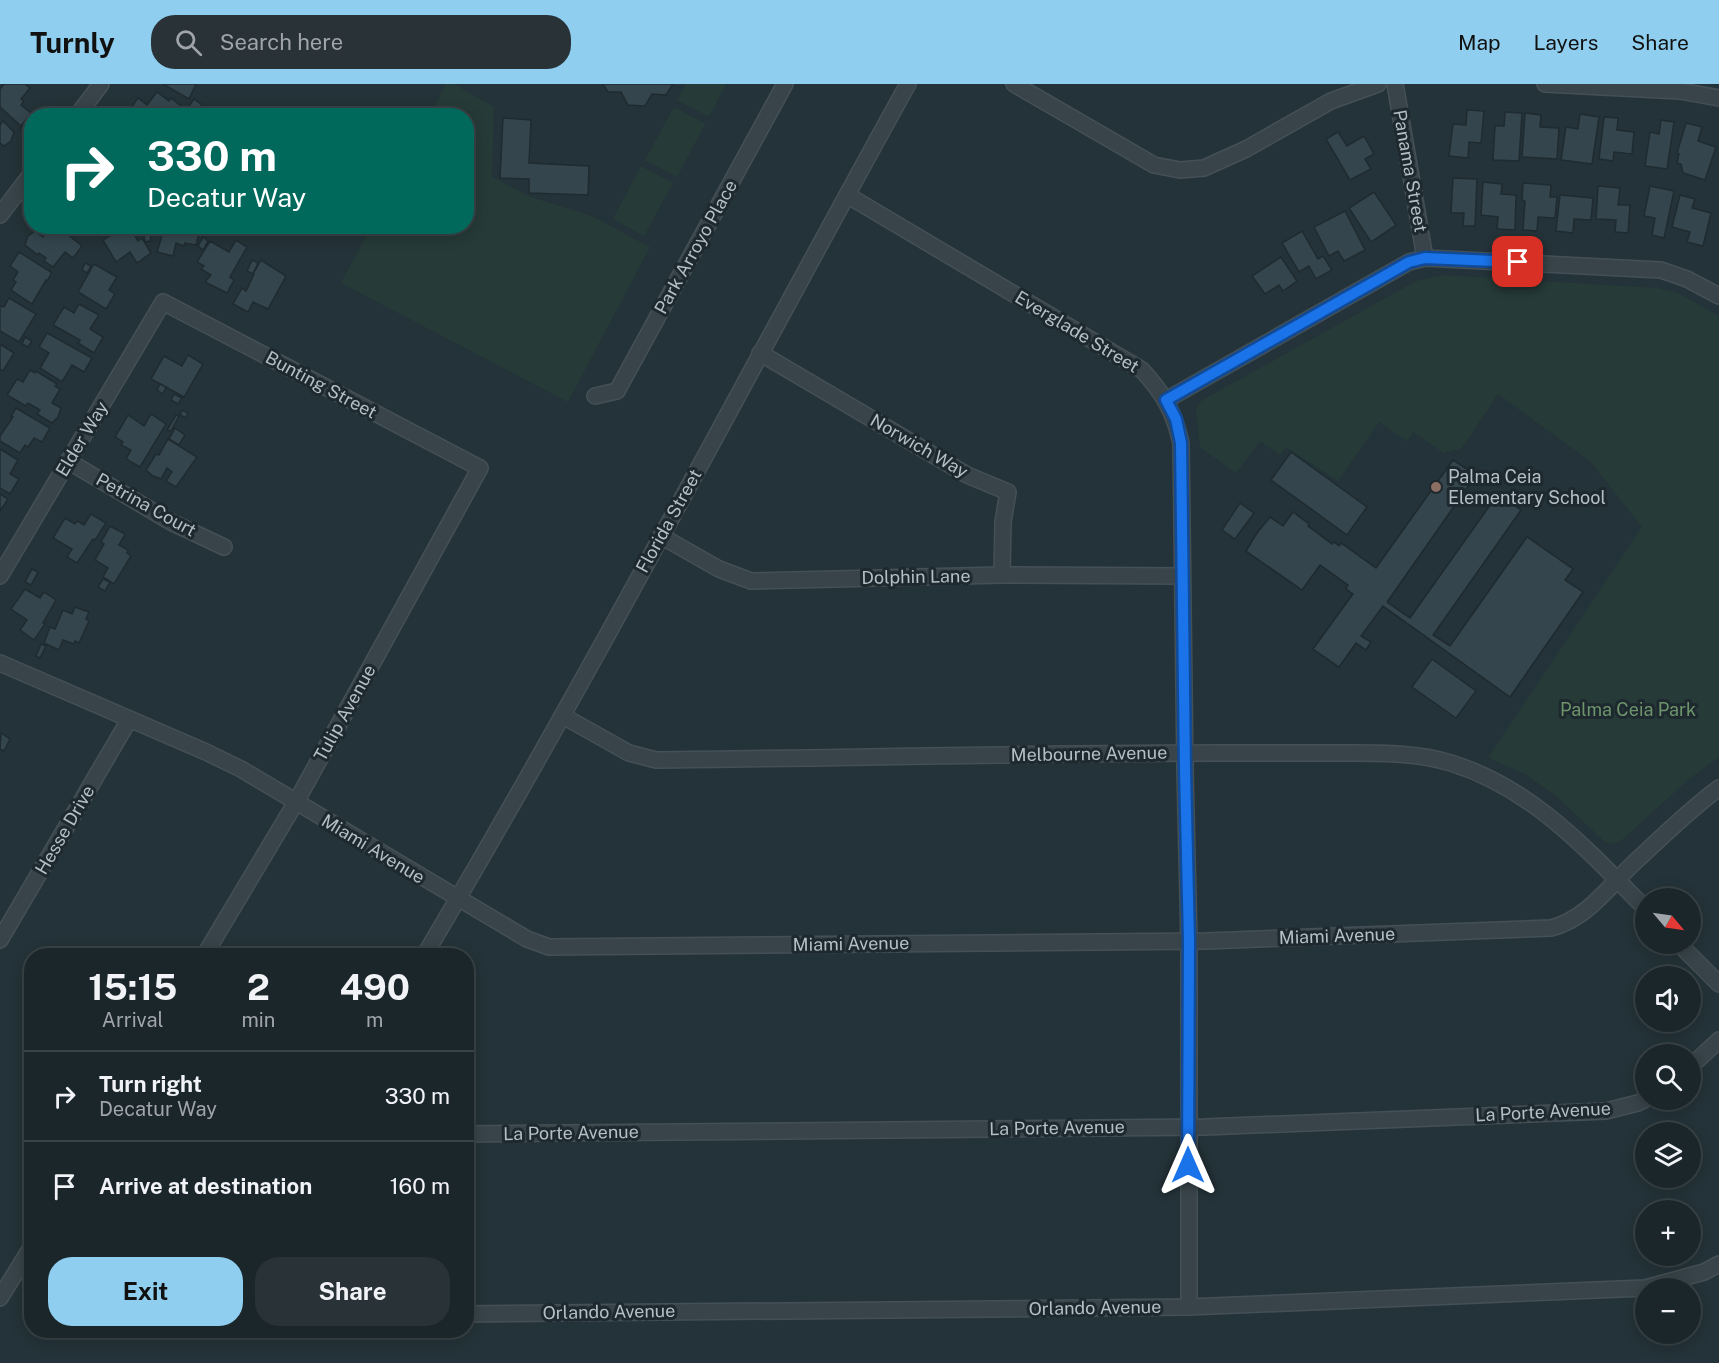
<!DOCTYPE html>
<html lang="en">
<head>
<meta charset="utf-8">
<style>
	:root { --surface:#1b262b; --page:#283237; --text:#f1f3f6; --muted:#a0a5a9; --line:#394347; --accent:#8fceef }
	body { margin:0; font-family:"Public Sans",sans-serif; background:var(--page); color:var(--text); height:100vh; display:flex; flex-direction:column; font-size:22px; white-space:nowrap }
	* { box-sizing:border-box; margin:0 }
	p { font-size:20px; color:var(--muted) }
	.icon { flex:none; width:33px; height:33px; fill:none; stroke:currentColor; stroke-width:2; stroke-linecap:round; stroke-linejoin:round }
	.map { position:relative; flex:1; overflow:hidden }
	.details { position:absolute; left:24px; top:864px; width:450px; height:390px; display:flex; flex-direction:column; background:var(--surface); border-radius:24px; box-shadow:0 3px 15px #0003,0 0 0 2px var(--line) }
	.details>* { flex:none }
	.banner { position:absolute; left:24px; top:24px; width:450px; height:126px; border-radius:24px; box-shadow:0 3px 15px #0003,0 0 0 2px var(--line); background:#00695c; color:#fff; overflow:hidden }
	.needle { width:39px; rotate:119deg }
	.fabs { position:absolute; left:1635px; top:804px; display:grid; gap:12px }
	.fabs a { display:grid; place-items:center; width:66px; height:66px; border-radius:50%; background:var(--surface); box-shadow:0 3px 15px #0003,0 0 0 2px var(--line); font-size:30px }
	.pin { position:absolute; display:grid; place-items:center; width:51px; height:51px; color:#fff; margin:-26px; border-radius:12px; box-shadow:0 3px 9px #0006 }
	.me { position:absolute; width:66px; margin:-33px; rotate:0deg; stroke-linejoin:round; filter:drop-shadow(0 0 4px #0008) }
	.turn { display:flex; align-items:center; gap:21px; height:126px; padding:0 24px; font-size:27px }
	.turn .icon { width:78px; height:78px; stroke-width:2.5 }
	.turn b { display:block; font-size:42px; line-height:51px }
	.eta { display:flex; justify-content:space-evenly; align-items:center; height:102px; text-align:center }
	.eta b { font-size:36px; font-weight:700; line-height:42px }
	.action { display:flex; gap:12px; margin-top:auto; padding:12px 24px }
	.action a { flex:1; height:69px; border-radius:24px; background:var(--accent); color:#111; font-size:24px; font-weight:700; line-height:69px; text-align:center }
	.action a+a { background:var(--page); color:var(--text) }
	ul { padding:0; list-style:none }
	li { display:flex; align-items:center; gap:18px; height:90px; padding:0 24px; border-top:2px solid var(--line) }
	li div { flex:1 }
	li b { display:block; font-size:22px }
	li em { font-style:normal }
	header { display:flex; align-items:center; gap:36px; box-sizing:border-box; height:84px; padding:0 30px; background:var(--accent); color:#111 }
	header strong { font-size:28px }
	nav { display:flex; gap:33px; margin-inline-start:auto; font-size:21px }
	.search { width:420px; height:54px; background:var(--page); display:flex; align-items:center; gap:15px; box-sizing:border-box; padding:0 21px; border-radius:24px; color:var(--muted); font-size:22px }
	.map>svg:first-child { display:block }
	.green { fill:#263a37 }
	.building { fill:#34454d; stroke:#1f2b30; stroke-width:1.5; fill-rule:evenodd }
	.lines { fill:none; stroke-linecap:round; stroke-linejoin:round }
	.minor-casing { stroke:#445055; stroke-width:18 }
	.minor { stroke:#38444a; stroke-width:15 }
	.route-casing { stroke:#114b97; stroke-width:15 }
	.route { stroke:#1a73e8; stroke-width:10 }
	.education-dot { fill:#8d6e63; stroke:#1d292e; stroke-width:2 }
	.labels { text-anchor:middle; stroke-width:6; stroke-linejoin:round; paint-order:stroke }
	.street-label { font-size:18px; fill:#b3bfc5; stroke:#1d292e }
	.poi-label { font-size:18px; fill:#b3bfc5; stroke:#1d292e; text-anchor:start }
	.park-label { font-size:18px; fill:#6e946c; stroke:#1d292e }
</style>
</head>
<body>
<header>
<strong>Turnly</strong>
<div class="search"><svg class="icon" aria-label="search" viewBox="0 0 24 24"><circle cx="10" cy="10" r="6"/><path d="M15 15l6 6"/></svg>Search here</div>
<nav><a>Map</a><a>Layers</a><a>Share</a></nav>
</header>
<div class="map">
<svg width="1719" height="1279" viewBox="0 0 1719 1279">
	<rect width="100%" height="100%" fill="#243339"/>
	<!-- green -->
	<g class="green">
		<polygon points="446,0 454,0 494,23 492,93 531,113 592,132 650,163 568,318 341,199 371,143 466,142 466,32 430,31"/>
		<polygon points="686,0 726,0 709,33 677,16"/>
		<polygon points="674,23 705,40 677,93 645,76"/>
		<polygon points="641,82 673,99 644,152 613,135"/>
		<polygon points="1443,191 1657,204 1678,209 1719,232 1719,673 1688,696 1622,756 1613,760 1605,758 1555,711 1525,690 1488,674 1642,443 1590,377 1498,310 1462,364 1444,369 1413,348 1407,357 1379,338 1338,397 1286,363 1280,371 1260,357 1236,389 1200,363 1196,326 1201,317 1416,197"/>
	</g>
	<!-- building -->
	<g class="building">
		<polygon points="4,0 25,0 30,4 21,15 24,17 21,21 31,29 21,42 0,23 0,5"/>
		<polygon points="163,0 196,0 189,15"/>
		<polygon points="603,0 673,0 666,11 652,10 645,22 628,21 621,8 608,8"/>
		<polygon points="157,8 169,17 171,14 186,26 182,32 132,32 128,28 138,14 147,21"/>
		<polygon points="194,15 202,21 197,28 189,22"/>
		<polygon points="1467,26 1484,27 1481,59 1469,58 1468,74 1449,72 1453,40 1466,41"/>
		<polygon points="1505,28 1522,29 1519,77 1493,76 1495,42 1504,42"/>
		<polygon points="1525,29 1541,31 1540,43 1559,44 1557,75 1522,73"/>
		<polygon points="1580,30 1599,33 1592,80 1561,76 1566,43 1578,45"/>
		<polygon points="1604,33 1618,34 1617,46 1634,48 1632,70 1614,68 1613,77 1599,75"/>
		<polygon points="503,34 531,36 529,79 589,82 588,111 529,109 529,95 500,94"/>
		<polygon points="1661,36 1674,38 1667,85 1645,82 1650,48 1659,50"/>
		<polygon points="3,37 14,48 11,57 4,62 0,59 0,41"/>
		<polygon points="1686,39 1702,43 1698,57 1716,63 1705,96 1683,89 1681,80 1677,79 1679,70 1677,69"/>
		<polygon points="23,41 30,46 27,50 20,45"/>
		<polygon points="1338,48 1347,62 1364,52 1374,70 1365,75 1371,85 1350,96 1326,55"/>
		<polygon points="1453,94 1477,95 1475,142 1463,142 1464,129 1451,129"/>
		<polygon points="1483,98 1502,100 1501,110 1516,111 1515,146 1497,145 1498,133 1481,131"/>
		<polygon points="1523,99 1551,101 1550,113 1557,113 1555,134 1538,133 1537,147 1523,146 1525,117 1522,116"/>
		<polygon points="1598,102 1620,104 1618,121 1630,121 1628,149 1615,148 1616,136 1596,135"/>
		<polygon points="1650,102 1674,107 1664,154 1652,151 1655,134 1644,132"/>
		<polygon points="1374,108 1396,141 1371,158 1349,124"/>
		<polygon points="1560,111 1593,114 1591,136 1574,135 1573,149 1556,147"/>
		<polygon points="1680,111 1695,115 1692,124 1711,129 1703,162 1687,158 1690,148 1672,143"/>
		<polygon points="1345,127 1365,166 1344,177 1338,167 1329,172 1314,143"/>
		<polygon points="52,142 57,142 82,162 73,174 65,168 53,183 44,177 46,174 39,169 38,171 25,161 28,152 35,147 43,153"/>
		<polygon points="68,142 85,142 78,151"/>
		<polygon points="90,142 99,142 100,145 93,148"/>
		<polygon points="125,142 129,142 138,157 142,154 151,169 137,179 130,168 116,178 103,156"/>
		<polygon points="165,142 201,142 196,161 185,159 184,162 176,159 173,172 157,168"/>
		<polygon points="1302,147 1318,175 1323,172 1332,186 1316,195 1309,182 1299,188 1282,159"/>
		<polygon points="150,150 151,157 145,158 144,151"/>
		<polygon points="203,153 208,157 203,166 198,162"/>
		<polygon points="236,156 247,163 230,193 234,196 227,209 205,198 211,191 201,185 204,182 197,178 210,157 229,168"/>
		<polygon points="19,168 51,188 51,190 47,197 46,196 32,220 11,206 16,198 13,196 18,188 10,182"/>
		<polygon points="1281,173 1297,197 1283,207 1279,201 1265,210 1252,192"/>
		<polygon points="252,176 258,179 253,190 247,187"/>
		<polygon points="261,176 286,192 268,225 253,218 248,228 233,220 242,204 246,207 254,190 253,190"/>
		<polygon points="85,179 91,182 87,189 82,186"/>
		<polygon points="94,180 117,193 109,206 115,210 106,225 78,208"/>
		<polygon points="9,214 36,230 19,258 0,247 0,222 4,223"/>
		<polygon points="79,220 99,231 90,245 103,253 94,269 78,259 80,256 53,241 64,223 74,229"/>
		<polygon points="47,249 92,274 84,288 72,281 62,298 40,284 49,269 39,263"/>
		<polygon points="25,253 32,257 28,263 22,260"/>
		<polygon points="0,260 14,269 3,287 0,285"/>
		<polygon points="188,271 203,280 184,313 151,295 164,272 182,282"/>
		<polygon points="30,286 35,289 36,287 57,300 55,302 60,305 52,319 61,324 58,333 52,339 37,330 40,326 28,319 26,322 7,311 17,295 23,298"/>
		<polygon points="160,300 166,303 163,310 157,306"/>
		<polygon points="174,310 182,314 178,320 171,316"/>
		<polygon points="16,324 50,344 42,358 34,354 28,363 25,361 20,369 0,357 0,352 13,333 11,333"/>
		<polygon points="182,326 188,329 186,334 180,331"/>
		<polygon points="151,330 166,340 140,383 126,375 131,366 121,361 123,358 115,353 128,331 144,342"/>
		<polygon points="176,331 179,332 171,347 167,346"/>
		<polygon points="175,344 185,351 179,361 169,355"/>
		<polygon points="168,355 197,373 176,403 166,397 172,388 167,384 161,395 153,392 146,386 156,370 159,371"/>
		<polygon points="0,365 18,376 10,390 19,395 10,410 0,404"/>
		<polygon points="1291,368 1367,423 1347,451 1271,396"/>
		<path d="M1453 376 1476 391 1387 518 1410 534 1498 410 1521 426 1433 551 1450 562 1527 453 1573 485 1565 496 1583 508 1510 613 1383 522 1361 552 1371 558 1366 566 1356 559 1339 583 1313 565 1353 510 1346 505 1348 501 1320 481 1302 506 1246 467 1257 449 1270 433 1283 442 1293 428 1309 440 1308 442 1332 460 1334 458 1339 462 1341 459 1376 484ZM1547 474 1563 486 1489 590 1473 579Z"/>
		<polygon points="1453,376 1476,391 1387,518 1410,534 1498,410 1521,426 1433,551 1450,562 1527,453 1573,485 1565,496 1583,508 1510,613 1383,522 1361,552 1371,558 1366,566 1356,559 1339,583 1313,565 1353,510 1346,505 1348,501 1320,481 1302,506 1246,467 1257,449 1270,433 1283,442 1293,428 1309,440 1308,442 1332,460 1334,458 1339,462 1341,459 1376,484"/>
		<polygon points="0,410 8,415 0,427"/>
		<polygon points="1240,419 1254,429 1235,455 1222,446"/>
		<polygon points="91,430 106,439 95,456 93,455 77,479 67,473 72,465 53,454 65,434 75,440 77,437 84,441"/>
		<polygon points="110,442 125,450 119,461 128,466 127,469 131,472 114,500 103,493 108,484 95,476 104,460 101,458"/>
		<polygon points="32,485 38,488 31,501 25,498"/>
		<polygon points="103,495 110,498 105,507 98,503"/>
		<polygon points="25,505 40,514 44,508 56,516 43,539 45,540 34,556 20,546 27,536 11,525"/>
		<polygon points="75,523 89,528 86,535 89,537 79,559 75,557 74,560 63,556 59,566 44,559 50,543 55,545 63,526 72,530"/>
		<polygon points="41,560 46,562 40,574 36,572"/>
		<polygon points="1432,575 1476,607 1456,634 1412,603"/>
		<polygon points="1,649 10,655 4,667 0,665"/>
	</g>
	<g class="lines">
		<defs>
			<g id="minor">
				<polyline points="1014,0 1154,81 1180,86 1204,84 1246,65 1331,17 1378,0"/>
				<polyline points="1395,0 1425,174"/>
				<polyline points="1545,0 1680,7 1719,14"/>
				<polyline points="77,32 101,0"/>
				<path d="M847 111 1142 286C1164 310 1174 328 1181 359L1185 686 1189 857V1223"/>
				<polyline points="0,131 32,89"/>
				<polyline points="760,269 967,391 1008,408 1003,438 1002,491"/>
				<polyline points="595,312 617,307 785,0"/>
				<polyline points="1166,316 1409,178 1425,174 1661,186 1687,195 1719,212"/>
				<polyline points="68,377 171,438 224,463"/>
				<polyline points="661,452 719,485 751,497 1002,491 1182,492"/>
				<polyline points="0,492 163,218 480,384 296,718 204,872"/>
				<path d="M0 579 206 668 241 685 527 855 549 863 1206 857 1551 844C1587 835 1609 802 1635 778 1662 753 1689 726 1719 704"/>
				<path d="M563 632 629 669 656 676C845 674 1033 669 1222 669 1262 669 1302 669 1342 669 1379 669 1415 668 1451 679 1534 705 1587 766 1646 825"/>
				<polyline points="0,856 129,636"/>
				<polyline points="1679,860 1719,900"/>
				<path d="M424 872C594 586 747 291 908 0"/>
				<polyline points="1690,983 1719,956"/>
				<polyline points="466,1050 1205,1043 1606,1027 1638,1019 1646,1015"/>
				<polyline points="0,1214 32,1162"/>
				<polyline points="466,1230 1189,1223 1645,1204 1704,1188 1719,1180"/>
			</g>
		</defs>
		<!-- minor casing -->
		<use href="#minor" class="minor-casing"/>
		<!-- minor -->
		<use href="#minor" class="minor"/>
	</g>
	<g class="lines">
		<defs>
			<polyline id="route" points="1188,1081 1189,857 1185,686 1181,359 1176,335 1166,316 1409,178 1425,174 1518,178"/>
		</defs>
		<!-- route casing -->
		<use href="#route" class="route-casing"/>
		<!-- route -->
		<use href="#route" class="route"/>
	</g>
	<!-- markers -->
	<circle class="education-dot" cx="1436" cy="403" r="6"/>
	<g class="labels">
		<!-- street labels -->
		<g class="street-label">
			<text transform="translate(1410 87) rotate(80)" y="6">Panama Street</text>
			<text transform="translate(696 163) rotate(-61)" y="6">Park Arroyo Place</text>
			<text transform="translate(1077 248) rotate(31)" y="6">Everglade Street</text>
			<text transform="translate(321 301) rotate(28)" y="6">Bunting Street</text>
			<text transform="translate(82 355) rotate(-59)" y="6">Elder Way</text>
			<text transform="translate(919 362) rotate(30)" y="6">Norwich Way</text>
			<text transform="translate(146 421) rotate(29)" y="6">Petrina Court</text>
			<text transform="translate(669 437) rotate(-61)" y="6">Florida Street</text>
			<text transform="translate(916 493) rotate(-1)" y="6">Dolphin Lane</text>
			<text transform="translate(345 629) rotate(-61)" y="6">Tulip Avenue</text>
			<text transform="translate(1089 670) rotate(-1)" y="6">Melbourne Avenue</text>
			<text transform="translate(65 746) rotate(-60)" y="6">Hesse Drive</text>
			<text transform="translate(373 765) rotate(31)" y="6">Miami Avenue</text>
			<text transform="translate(1337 852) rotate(-2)" y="6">Miami Avenue</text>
			<text transform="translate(851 860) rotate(-1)" y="6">Miami Avenue</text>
			<text transform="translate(1543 1028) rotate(-3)" y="6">La Porte Avenue</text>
			<text transform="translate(1057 1044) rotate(-1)" y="6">La Porte Avenue</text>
			<text transform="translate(571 1049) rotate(-1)" y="6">La Porte Avenue</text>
			<text transform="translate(1095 1224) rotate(-1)" y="6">Orlando Avenue</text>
			<text transform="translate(609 1228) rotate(-1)" y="6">Orlando Avenue</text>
		</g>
		<!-- poi labels -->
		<g class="poi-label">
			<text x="1448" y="399">Palma Ceia<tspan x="1448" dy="21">Elementary School</tspan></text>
		</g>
		<!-- park labels -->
		<g class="park-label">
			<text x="1628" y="632">Palma Ceia Park</text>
		</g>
	</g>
</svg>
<div class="fabs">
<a><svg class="needle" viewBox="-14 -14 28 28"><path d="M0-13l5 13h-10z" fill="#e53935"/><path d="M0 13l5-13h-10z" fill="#a0a5a9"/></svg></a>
<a><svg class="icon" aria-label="sound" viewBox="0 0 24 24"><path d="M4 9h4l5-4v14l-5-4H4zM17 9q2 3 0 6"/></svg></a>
<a><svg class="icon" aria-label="search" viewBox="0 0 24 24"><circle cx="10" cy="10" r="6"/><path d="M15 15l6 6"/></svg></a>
<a><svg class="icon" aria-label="layers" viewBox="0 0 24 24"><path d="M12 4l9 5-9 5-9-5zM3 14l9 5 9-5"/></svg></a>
<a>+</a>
<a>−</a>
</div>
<div class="pin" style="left:1518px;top:178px;background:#d93025"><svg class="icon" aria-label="arrive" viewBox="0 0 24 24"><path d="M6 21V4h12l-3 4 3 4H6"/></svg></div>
<svg class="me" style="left:1188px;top:1081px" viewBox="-20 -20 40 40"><path d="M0-17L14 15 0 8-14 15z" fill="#1a73e8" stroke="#fff" stroke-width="4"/></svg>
<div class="banner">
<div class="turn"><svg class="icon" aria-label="right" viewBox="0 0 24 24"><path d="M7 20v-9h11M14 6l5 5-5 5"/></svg><div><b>330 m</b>Decatur Way</div></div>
</div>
<section class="details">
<div class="eta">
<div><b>15:15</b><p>Arrival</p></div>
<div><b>2</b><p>min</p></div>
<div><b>490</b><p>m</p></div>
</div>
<ul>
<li><svg class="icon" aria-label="right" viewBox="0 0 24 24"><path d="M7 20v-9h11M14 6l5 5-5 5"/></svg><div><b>Turn right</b><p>Decatur Way</p></div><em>330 m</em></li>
<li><svg class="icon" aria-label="arrive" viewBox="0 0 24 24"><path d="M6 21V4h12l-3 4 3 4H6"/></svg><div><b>Arrive at destination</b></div><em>160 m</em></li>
</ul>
<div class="action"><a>Exit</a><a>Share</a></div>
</section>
</div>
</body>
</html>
